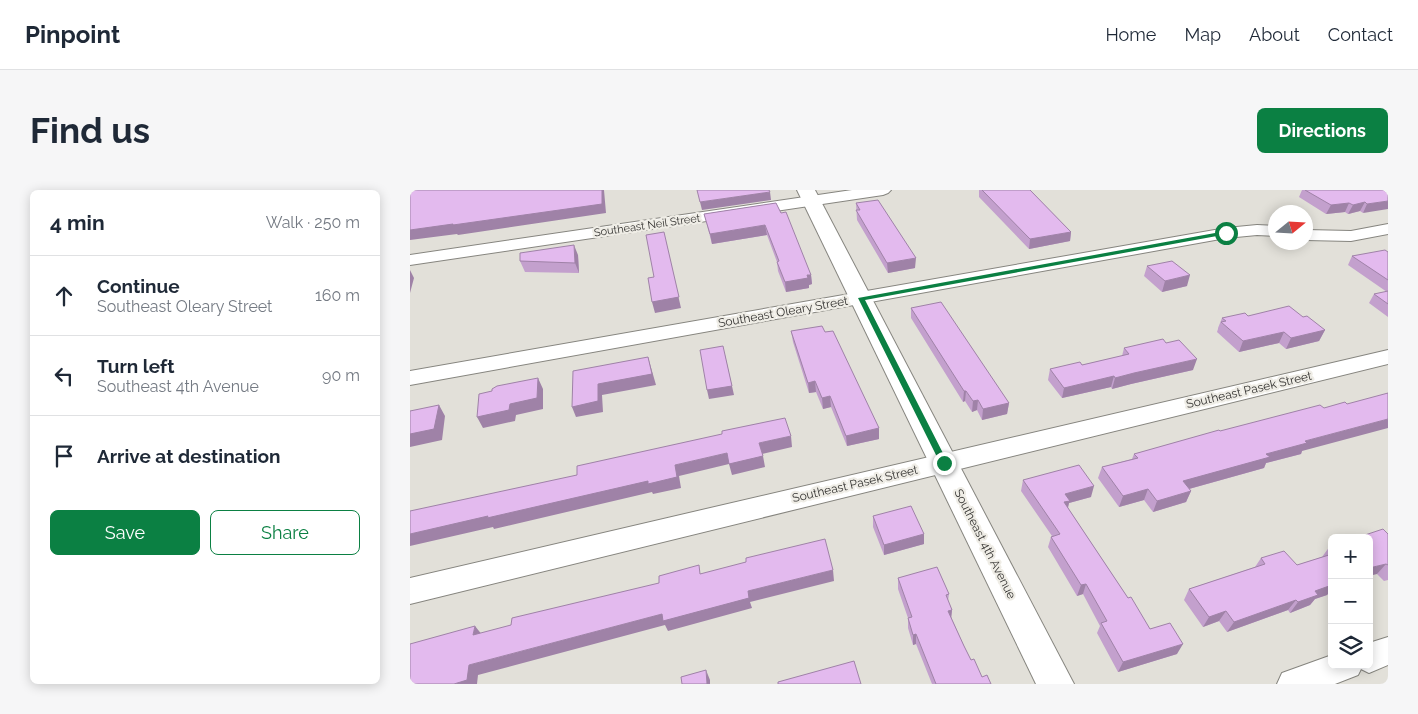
<!DOCTYPE html>
<meta charset="utf-8">
<style>
body{margin:0;font-family:Raleway,sans-serif;background:#f6f6f7;color:#1f2937}
.controls{position:absolute;right:15px;bottom:15px;display:grid;overflow:hidden;border-radius:8px;box-shadow:0 2px 12px #0003}
.controls button{width:45px;height:45px;display:grid;place-items:center;padding:0;border:0;border-bottom:1px solid #e0e1e3;background:#fff;color:#1f2937;font:25px sans-serif}
.compass{position:absolute;left:858px;top:15px;width:45px;height:45px;border-radius:50%;background:#fff;box-shadow:0 2px 12px #0003;rotate:72deg}
.stop{position:absolute;width:15px;height:15px;margin:-11px;border:4px solid #0b8043;border-radius:50%;background:#fff}
.stop.end{background:#0b8043;border-color:#fff;box-shadow:0 1px 5px #0008}
.list{margin:0;padding:0;list-style:none}
h2{display:flex;justify-content:space-between;align-items:center;height:65px;margin:0;padding:0 20px;font-size:21px}
h2 small{font-size:16px;font-weight:400;color:#747a83}
.list li{display:grid;grid-template-columns:32px 1fr auto;gap:15px;align-items:center;box-sizing:border-box;height:80px;padding:0 20px;border-top:1px solid #e0e1e3}
.list b{display:block;font-size:19px;white-space:nowrap}
.list p{margin:0;font-size:16px;white-space:nowrap;color:#747a83}
.list em{font-size:16px;font-style:normal;color:#747a83}
.actions{display:flex;gap:10px;padding:15px 20px}
.actions a{flex:1;padding:11px 0;border:1px solid #0b8043;border-radius:8px;text-align:center;font-size:18px;color:#0b8043}
.actions .main{background:#0b8043;color:#fff}
.icon{flex:none;width:28px;height:28px;fill:none;stroke:currentColor;stroke-width:2;stroke-linecap:round;stroke-linejoin:round}
.map{position:relative;flex:none;width:978px;height:494px;overflow:hidden;border-radius:8px}
header{display:flex;align-items:center;gap:30px;box-sizing:border-box;height:70px;padding:0 25px;background:#fff;border-bottom:1px solid #e0e1e3}
header strong{font-size:24px}
nav{display:flex;gap:28px;margin-inline-start:auto;font-size:18px}
.intro{display:flex;align-items:center;justify-content:space-between;box-sizing:border-box;height:120px;padding:0 30px}
h1{margin:0;font-size:35px}
.button{padding:12px 22px;border-radius:8px;background:#0b8043;color:#fff;font-size:18px;font-weight:700}
main{display:flex;gap:30px;padding:0 30px}
aside{flex:1;background:#fff;border-radius:8px;box-shadow:0 2px 12px #0003}
.map>svg:first-child{display:block}
.lines{fill:none;stroke-linecap:round;stroke-linejoin:round}
.street-casing{stroke:#86857f;stroke-width:2}
.secondary-casing{stroke:#86857f;stroke-width:2}
.street{fill:#fff;fill-rule:evenodd}
.secondary{fill:#fff;fill-rule:evenodd}
.wall{fill:#c3a0cd}
.shaded-wall{fill:#9f82a7}
.building{fill:#e3baee;stroke:#9f82a7}
.route{fill:#0b8043}
.labels{text-anchor:middle;stroke-width:4.5;stroke-linejoin:round;paint-order:stroke}
.far-street-label{font-size:11px;fill:#363533;stroke:#efede6}
.street-label{font-size:12px;fill:#363533;stroke:#efede6}
</style>
<header>
<strong>Pinpoint</strong>
<nav><a>Home</a><a>Map</a><a>About</a><a>Contact</a></nav>
</header>
<div class="intro"><h1>Find us</h1><a class="button">Directions</a></div>
<main>
<aside>
<h2>4 min<small>Walk · 250 m</small></h2>
<ul class="list">
<li><svg class="icon" aria-label="ahead" viewBox="0 0 24 24"><path d="M12 20V5M6 11l6-6 6 6"/></svg><div><b>Continue</b><p>Southeast Oleary Street</p></div><em>160 m</em></li>
<li><svg class="icon" aria-label="left" viewBox="0 0 24 24"><path d="M17 20v-9H6M10 6l-5 5 5 5"/></svg><div><b>Turn left</b><p>Southeast 4th Avenue</p></div><em>90 m</em></li>
<li><svg class="icon" aria-label="arrive" viewBox="0 0 24 24"><path d="M6 21V4h12l-3 4 3 4H6"/></svg><div><b>Arrive at destination</b></div></li>
</ul>
<div class="actions"><a class="main">Save</a><a>Share</a></div>
</aside>
<div class="map">
<svg width="978" height="494" viewBox="0 0 978 494">
<rect width="100%" height="100%" fill="#e2e0d9"/>
<g class="lines">
<defs>
<path id="street" d="M 442,0 L 481,0 L 478,3 L 473,5 L 0,75 L 0,65 Z
M 978,34 L 978,44 L 941,51 L 896,50 L 896,40 L 941,41 Z
M 847,35 L 866,36 L 866,46 L 847,45 L 816,48 L 0,195 L 0,181 L 816,38 Z
M 978,160 L 978,174 L 0,414 L 0,388 Z
M 978,447 L 978,475 L 959,483 L 951,479 L 948,485 L 925,494 L 867,494 L 872,483 L 922,465 L 922,475 L 959,475 L 959,453 Z"/>
<path id="secondary" d="M 387,0 L 405,0 L 664,494 L 626,494 Z"/>
</defs>
<use href="#street" class="street-casing"/>
<use href="#secondary" class="secondary-casing"/>
<use href="#street" class="street"/>
<use href="#secondary" class="secondary"/>
</g>
<path class="wall" d="M 569,0 L 620,0 L 661,42 L 660,51 L 619,59 L 569,7 Z
M 892,0 L 978,0 L 953,23 L 950,21 L 938,24 L 935,22 L 916,24 L 889,7 Z
M 366,13 L 401,85 L 402,94 L 399,95 L 399,98 L 376,102 L 368,81 L 367,72 L 357,45 L 302,54 L 294,24 Z
M 446,13 L 505,78 L 478,83 L 447,30 Z
M 978,62 L 978,127 L 959,113 L 964,104 L 977,102 L 938,75 L 942,66 Z
M 168,65 L 169,83 L 115,82 L 110,71 Z
M 737,76 L 777,96 L 752,102 L 734,86 Z
M 501,118 L 599,213 L 597,224 L 572,230 L 567,220 L 562,222 L 555,211 L 553,212 L 501,128 Z
M 838,126 L 893,127 L 915,140 L 909,151 L 876,159 L 869,153 L 829,162 L 807,142 L 808,139 L 808,138 L 812,128 Z
M 381,141 L 415,142 L 469,249 L 437,256 L 421,217 L 413,219 L 406,202 L 399,203 L 383,152 Z
M 714,158 L 783,180 L 721,194 L 702,199 L 701,197 L 652,208 L 638,190 L 640,179 L 672,175 L 712,166 Z
M 810,241 L 892,261 L 891,264 L 856,273 L 854,278 L 779,299 L 781,301 L 776,312 L 743,322 L 734,310 L 709,317 L 688,288 L 692,277 L 722,269 L 724,264 Z
M 613,290 L 681,307 L 659,313 L 658,318 L 718,408 L 740,439 L 767,464 L 708,482 L 687,443 L 690,436 L 673,404 L 667,406 L 638,357 L 641,347 L 642,346 L 611,301 Z
M 463,326 L 514,344 L 514,354 L 474,365 L 463,337 Z
M 978,344 L 978,390 L 974,391 L 967,384 Z
M 922,355 L 922,399 L 917,405 L 905,409 L 900,415 L 880,423 L 878,420 L 817,442 L 809,431 L 793,437 L 774,410 L 779,399 L 845,377 L 851,368 L 887,375 L 912,367 L 920,356 Z
M 488,388 L 539,404 L 538,411 L 542,420 L 541,427 L 554,456 L 561,470 L 572,487 L 581,494 L 522,494 L 506,454 L 503,455 L 498,438 L 498,428 L 488,399 Z"/>
<path class="shaded-wall" d="M 192,0 L 194,0 L 196,23 L 48,45 L 47,44 L 0,50 L 0,40 Z
M 360,2 L 361,10 L 292,20 L 290,12 Z
M 978,11 L 978,19 L 953,23 L 957,14 Z
M 955,12 L 950,21 L 938,24 L 943,15 Z
M 939,13 L 935,22 L 916,24 L 921,15 Z
M 355,35 L 357,45 L 302,54 L 300,44 Z
M 661,42 L 660,51 L 619,59 L 620,49 Z
M 256,52 L 271,118 L 245,123 L 242,112 Z
M 164,55 L 168,65 L 169,83 L 165,73 Z
M 506,68 L 505,78 L 478,83 L 477,73 Z
M 0,80 L 4,88 L 0,103 Z
M 397,85 L 401,85 L 402,94 L 399,95 L 399,98 L 376,102 L 375,92 Z
M 780,85 L 777,96 L 752,102 L 755,91 Z
M 915,140 L 909,151 L 876,159 L 881,148 Z
M 874,142 L 869,153 L 829,162 L 833,151 Z
M 315,165 L 324,205 L 299,209 L 297,200 Z
M 238,167 L 246,195 L 192,205 L 193,222 L 166,227 L 162,217 L 188,194 Z
M 787,169 L 783,180 L 721,194 L 702,199 L 705,188 L 724,183 Z
M 704,186 L 701,197 L 652,208 L 654,198 Z
M 128,188 L 133,199 L 133,219 L 106,225 L 105,231 L 73,238 L 67,227 L 100,214 Z
M 405,191 L 406,202 L 399,203 L 398,193 Z
M 554,201 L 556,201 L 555,211 L 553,212 Z
M 420,206 L 421,217 L 413,219 L 412,208 Z
M 568,210 L 567,220 L 562,222 L 563,211 Z
M 599,213 L 597,224 L 572,230 L 573,219 Z
M 29,215 L 35,226 L 32,250 L 0,257 L 0,244 Z
M 978,229 L 978,238 L 892,261 L 891,264 L 856,273 L 854,278 L 768,302 L 773,291 L 895,251 Z
M 469,238 L 469,249 L 437,256 L 436,246 Z
M 381,246 L 382,257 L 352,264 L 349,253 Z
M 317,263 L 353,266 L 355,277 L 322,285 L 319,274 L 269,286 L 271,298 L 243,304 L 242,302 L 84,339 L 83,337 L 0,356 L 0,344 L 265,275 Z
M 684,296 L 681,307 L 659,313 L 657,321 L 651,323 L 655,304 Z
M 738,299 L 734,310 L 709,317 L 713,306 Z
M 781,301 L 776,312 L 743,322 L 747,311 Z
M 514,344 L 514,354 L 474,365 L 474,355 Z
M 976,374 L 967,384 L 959,386 L 959,378 Z
M 423,380 L 424,391 L 340,412 L 342,418 L 258,441 L 255,435 L 68,485 L 67,494 L 44,494 L 59,475 L 338,401 Z
M 922,391 L 922,399 L 917,405 L 905,409 L 900,415 L 880,423 L 888,412 Z
M 676,394 L 673,404 L 667,406 L 671,395 Z
M 886,410 L 878,420 L 817,442 L 824,432 Z
M 542,420 L 541,430 L 538,421 Z
M 816,421 L 809,431 L 793,437 L 799,427 Z
M 65,436 L 73,446 L 63,445 Z
M 506,444 L 506,454 L 503,455 L 503,445 Z
M 773,454 L 767,464 L 708,482 L 713,472 Z
M 296,480 L 300,490 L 300,494 L 297,494 Z"/>
<path class="building" d="M 0,0 L 192,0 L 192,14 L 43,35 L 43,34 L 0,40 Z
M 287,0 L 359,0 L 360,2 L 290,12 Z
M 572,0 L 620,0 L 661,42 L 620,49 Z
M 895,0 L 978,0 L 978,11 L 957,14 L 955,12 L 943,15 L 939,13 L 921,15 Z
M 468,10 L 506,68 L 477,73 L 446,20 L 450,20 L 446,13 Z
M 366,13 L 371,23 L 376,22 L 401,85 L 397,85 L 398,88 L 375,92 L 367,72 L 369,71 L 355,35 L 300,44 L 294,24 Z
M 254,42 L 269,107 L 242,112 L 238,88 L 244,87 L 236,45 Z
M 164,55 L 165,73 L 110,71 L 110,63 Z
M 975,60 L 978,62 L 978,90 L 942,66 Z
M 762,71 L 780,85 L 755,91 L 737,76 Z
M 978,101 L 978,114 L 964,104 Z
M 531,112 L 599,213 L 573,219 L 568,210 L 563,211 L 556,201 L 554,201 L 501,118 Z
M 879,116 L 893,127 L 897,126 L 915,140 L 881,148 L 874,142 L 833,151 L 811,132 L 816,131 L 812,128 L 835,123 L 838,126 Z
M 412,136 L 415,142 L 423,141 L 469,238 L 436,246 L 420,206 L 412,208 L 405,191 L 398,193 L 381,141 Z
M 753,149 L 756,153 L 769,150 L 787,169 L 724,183 L 705,188 L 704,186 L 654,198 L 640,179 L 670,172 L 672,175 L 719,164 L 714,158 Z
M 313,156 L 322,196 L 297,200 L 290,160 Z
M 238,167 L 242,184 L 188,194 L 188,211 L 162,217 L 163,181 Z
M 128,188 L 127,208 L 100,214 L 99,220 L 67,227 L 69,204 L 82,201 L 82,199 L 87,196 Z
M 978,203 L 978,229 L 895,251 L 897,253 L 856,264 L 860,267 L 773,291 L 781,301 L 747,311 L 738,299 L 713,306 L 692,277 L 728,268 L 724,264 L 809,240 L 810,241 L 910,215 L 914,218 L 935,212 L 937,214 Z
M 29,215 L 24,239 L 0,244 L 0,221 Z
M 375,228 L 381,246 L 349,253 L 353,266 L 319,274 L 317,263 L 265,275 L 267,287 L 238,294 L 238,291 L 77,328 L 78,326 L 0,344 L 0,321 L 167,285 L 167,276 L 312,244 L 312,241 Z
M 669,275 L 684,296 L 655,304 L 660,311 L 654,312 L 718,408 L 721,407 L 740,439 L 760,433 L 773,454 L 713,472 L 691,433 L 697,431 L 676,394 L 671,395 L 641,347 L 650,344 L 613,290 Z
M 501,316 L 514,344 L 474,355 L 463,326 Z
M 973,339 L 978,344 L 978,375 L 976,374 L 959,378 L 959,348 L 946,348 Z
M 415,349 L 423,380 L 338,401 L 339,408 L 253,431 L 252,424 L 59,475 L 57,490 L 44,494 L 0,494 L 0,454 L 65,436 L 63,445 L 101,435 L 102,428 L 249,393 L 249,386 L 289,375 L 290,384 L 336,372 L 336,368 Z
M 874,361 L 887,375 L 922,364 L 922,395 L 905,401 L 908,405 L 888,412 L 886,410 L 824,432 L 816,421 L 799,427 L 779,399 L 855,374 L 851,368 Z
M 527,377 L 539,404 L 536,405 L 542,420 L 538,421 L 554,456 L 561,470 L 564,469 L 572,487 L 577,485 L 581,494 L 526,494 L 506,444 L 503,445 L 498,428 L 502,427 L 488,388 Z
M 444,471 L 451,494 L 368,494 L 368,492 Z
M 296,480 L 297,494 L 272,494 L 271,487 Z"/>
<path class="route" d="M 816,41 L 818,44 L 455,110 L 538,273 L 534,276 L 530,273 L 448,108 Z"/>
<g class="labels">
<g class="far-street-label">
<text transform="translate(237 35) rotate(-8)" y="4">Southeast Neil Street</text>
</g>
<g class="street-label">
<text transform="translate(373 122) rotate(-10)" y="4">Southeast Oleary Street</text>
<text transform="translate(839 200) rotate(-13)" y="4">Southeast Pasek Street</text>
<text transform="translate(445 294) rotate(-13)" y="4">Southeast Pasek Street</text>
<text transform="translate(575 354) rotate(63)" y="4">Southeast 4th Avenue</text>
</g>
</g>
</svg>
<div class="controls">
<button>+</button>
<button>−</button>
<button><svg class="icon" aria-label="layers" viewBox="0 0 24 24"><path d="M12 4l9 5-9 5-9-5zM3 14l9 5 9-5"/></svg></button>
</div>
<svg class="compass" viewBox="-18 -18 36 36"><path d="M0-13l5 13h-10z" fill="#e53935"/><path d="M0 13l5-13h-10z" fill="#747a83"/></svg>
<div class="stop" style="left:816px;top:43px"></div>
<div class="stop end" style="left:534px;top:273px"></div>
</div>
</main>
